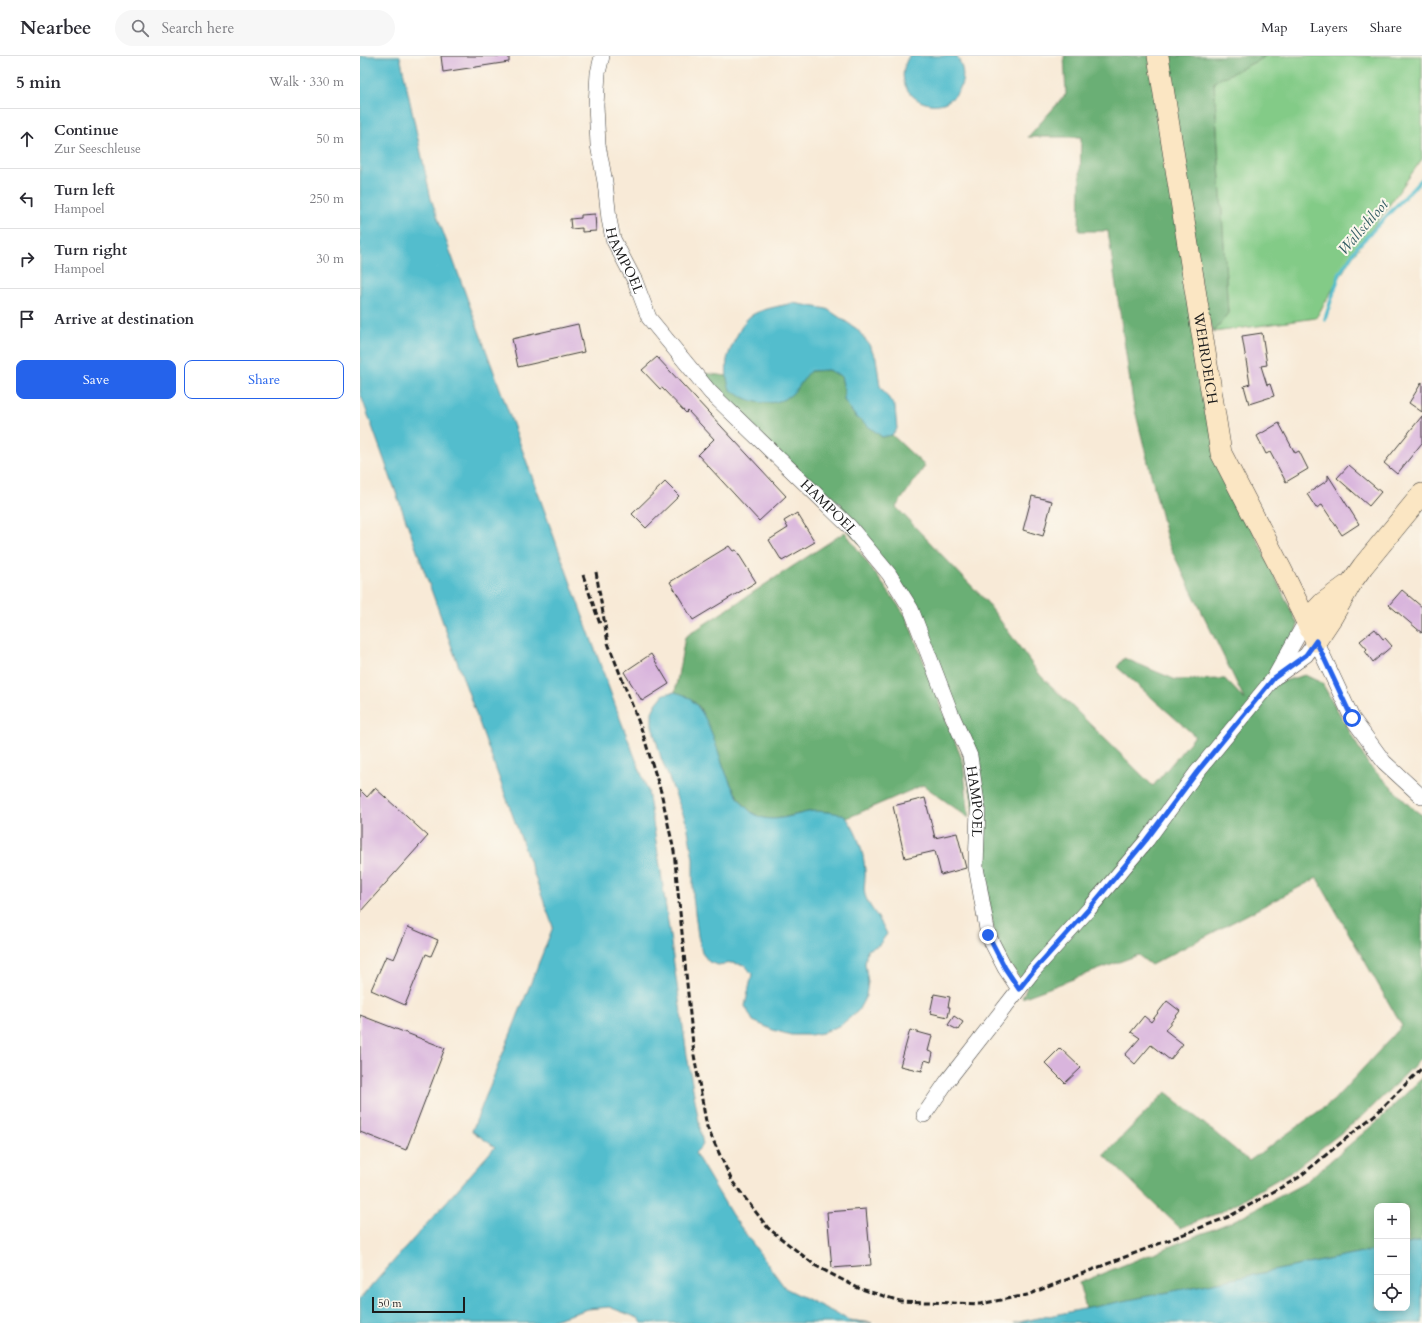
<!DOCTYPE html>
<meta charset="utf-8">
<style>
body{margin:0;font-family:Cardo,serif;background:#f7f7f7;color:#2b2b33}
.controls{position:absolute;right:12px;bottom:12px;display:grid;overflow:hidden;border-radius:8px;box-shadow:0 2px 10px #0003}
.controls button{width:36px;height:36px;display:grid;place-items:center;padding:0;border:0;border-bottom:1px solid #e1e1e2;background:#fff;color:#2b2b33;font:20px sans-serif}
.scale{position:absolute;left:12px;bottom:10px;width:93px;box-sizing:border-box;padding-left:4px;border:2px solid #1c1c1c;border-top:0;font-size:11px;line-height:14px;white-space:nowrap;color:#1c1c1c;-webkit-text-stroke:3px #fbf7ec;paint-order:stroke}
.stop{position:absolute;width:12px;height:12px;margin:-9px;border:3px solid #2563eb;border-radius:50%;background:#fff}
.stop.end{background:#2563eb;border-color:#fff;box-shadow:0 1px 4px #0008}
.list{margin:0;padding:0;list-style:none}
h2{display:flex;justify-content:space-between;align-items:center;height:52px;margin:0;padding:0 16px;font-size:17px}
h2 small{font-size:13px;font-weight:400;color:#7c7c81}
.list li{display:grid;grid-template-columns:26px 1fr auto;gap:12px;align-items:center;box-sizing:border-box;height:60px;padding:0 16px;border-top:1px solid #e1e1e2}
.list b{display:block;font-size:15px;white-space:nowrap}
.list p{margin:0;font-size:13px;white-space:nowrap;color:#7c7c81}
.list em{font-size:13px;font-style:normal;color:#7c7c81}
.actions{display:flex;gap:8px;padding:12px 16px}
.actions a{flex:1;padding:9px 0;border:1px solid #2563eb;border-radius:8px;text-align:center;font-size:14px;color:#2563eb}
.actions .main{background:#2563eb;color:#fff}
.icon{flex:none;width:22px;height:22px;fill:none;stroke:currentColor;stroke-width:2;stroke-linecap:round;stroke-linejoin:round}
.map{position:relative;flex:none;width:1062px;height:1267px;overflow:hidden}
header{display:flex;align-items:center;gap:24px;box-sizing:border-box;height:56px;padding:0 20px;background:#fff;border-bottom:1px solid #e1e1e2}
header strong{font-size:19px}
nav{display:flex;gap:22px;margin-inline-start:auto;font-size:14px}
.search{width:280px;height:36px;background:#f7f7f7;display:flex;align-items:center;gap:10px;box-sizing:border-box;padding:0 14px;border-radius:22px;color:#7c7c81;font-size:15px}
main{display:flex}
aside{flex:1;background:#fff}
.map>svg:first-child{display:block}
.green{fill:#83cb87;stroke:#507452}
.forest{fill:#6aaf74;stroke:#436648}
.water{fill:#52bdcd;stroke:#376c74}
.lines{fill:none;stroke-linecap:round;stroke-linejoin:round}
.stream{stroke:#52bdcd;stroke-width:3.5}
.building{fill:#d9b5dd}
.street-casing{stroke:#3d3b38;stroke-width:16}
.secondary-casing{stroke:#3d3b38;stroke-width:22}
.street{stroke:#fff;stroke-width:15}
.secondary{stroke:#fbe6c3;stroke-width:21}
.rail{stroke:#1c1c1c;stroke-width:3;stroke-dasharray:6 3;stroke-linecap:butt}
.route{stroke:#2563eb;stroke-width:5}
.labels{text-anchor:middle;stroke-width:4;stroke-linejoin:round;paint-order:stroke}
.street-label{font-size:14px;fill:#1c1c1c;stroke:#fbf7ec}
.water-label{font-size:15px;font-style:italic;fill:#325c63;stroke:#fbf7ec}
</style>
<header>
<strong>Nearbee</strong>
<div class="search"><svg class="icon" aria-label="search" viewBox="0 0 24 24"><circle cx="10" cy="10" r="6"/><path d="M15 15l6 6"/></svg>Search here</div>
<nav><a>Map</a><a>Layers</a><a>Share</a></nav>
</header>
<main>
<aside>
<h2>5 min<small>Walk · 330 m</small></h2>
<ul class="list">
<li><svg class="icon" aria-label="ahead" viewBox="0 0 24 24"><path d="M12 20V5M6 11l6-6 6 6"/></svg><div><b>Continue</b><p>Zur Seeschleuse</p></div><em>50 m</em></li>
<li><svg class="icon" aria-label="left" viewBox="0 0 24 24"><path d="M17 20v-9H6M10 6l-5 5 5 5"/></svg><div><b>Turn left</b><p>Hampoel</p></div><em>250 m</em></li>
<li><svg class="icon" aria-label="right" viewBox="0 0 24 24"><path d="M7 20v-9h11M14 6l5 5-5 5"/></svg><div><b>Turn right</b><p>Hampoel</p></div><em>30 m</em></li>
<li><svg class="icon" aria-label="arrive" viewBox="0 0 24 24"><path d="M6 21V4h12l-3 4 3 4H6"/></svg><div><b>Arrive at destination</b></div></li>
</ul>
<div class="actions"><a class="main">Save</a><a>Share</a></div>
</aside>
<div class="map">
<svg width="1062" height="1267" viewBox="0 0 1062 1267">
<rect width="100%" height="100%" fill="#fbf7ec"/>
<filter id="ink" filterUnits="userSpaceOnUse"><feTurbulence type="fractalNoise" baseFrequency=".025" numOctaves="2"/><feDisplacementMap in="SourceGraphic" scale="8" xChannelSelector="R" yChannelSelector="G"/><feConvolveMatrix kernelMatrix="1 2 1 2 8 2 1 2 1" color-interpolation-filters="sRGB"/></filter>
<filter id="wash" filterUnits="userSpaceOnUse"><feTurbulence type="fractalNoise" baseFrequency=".012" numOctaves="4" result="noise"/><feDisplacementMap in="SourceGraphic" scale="16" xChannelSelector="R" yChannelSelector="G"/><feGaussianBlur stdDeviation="0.9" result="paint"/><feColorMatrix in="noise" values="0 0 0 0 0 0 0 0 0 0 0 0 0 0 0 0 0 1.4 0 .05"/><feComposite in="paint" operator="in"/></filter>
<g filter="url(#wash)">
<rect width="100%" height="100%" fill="#f8ead7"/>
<path class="green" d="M 904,0 L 1062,0 L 1062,103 L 990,204 L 956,262 L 854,276 L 868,257 L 854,25 L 903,2 Z"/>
<path class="forest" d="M 704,0 L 793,0 L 857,399 L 938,569 L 920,626 L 945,619 L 962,627 L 1008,708 L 1052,752 L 1062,759 L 1062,1002 L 1004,1059 L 932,1115 L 861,1156 L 820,1172 L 744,1099 L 806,1036 L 889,1105 L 973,1045 L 1042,970 L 957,822 L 791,909 L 778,899 L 662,942 L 667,931 L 647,906 L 634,876 L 597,657 L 556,549 L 343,317 L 367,320 L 371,333 L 397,346 L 408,347 L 419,345 L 450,315 L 468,314 L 481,320 L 484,333 L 484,344 L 495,360 L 522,381 L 532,379 L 565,410 L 536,451 L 626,545 L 680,619 L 793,730 L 835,680 L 757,611 L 764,602 L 816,624 L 865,623 L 885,644 L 808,487 L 773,346 L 748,175 L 719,175 L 721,81 L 668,81 L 706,38 Z
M 804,0 L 904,0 L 903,2 L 854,26 L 868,257 L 854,276 L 845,258 Z
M 485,476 L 546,560 L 603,706 L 609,762 L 563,729 L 487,762 C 474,755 457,754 443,757 C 423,761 405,770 388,753 C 365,730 360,695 346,666 C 344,662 342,656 340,652 C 334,644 323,639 315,636 L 325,581 Z
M 1062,1022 L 1062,1185 L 1047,1188 L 1047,1150 L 1017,1150 L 1017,1194 L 726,1253 L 719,1227 L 871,1166 L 943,1128 L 1021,1062 Z"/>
<path class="water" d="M 0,0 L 40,0 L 71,143 L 261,665 L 288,735 L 300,810 L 327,999 L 343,1089 L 335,1097 L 372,1159 L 425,1232 L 489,1264 L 512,1267 L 282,1267 L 278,1262 L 249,1251 L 228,1253 L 184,1267 L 0,1267 L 0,1243 L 135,1091 L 112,1075 L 193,871 L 0,337 Z
M 549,0 L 597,0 C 603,11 605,21 600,32 C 583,67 525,41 549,0 Z
M 433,247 L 467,253 L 497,273 L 508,287 L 516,302 L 520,330 L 535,351 L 537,373 L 532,379 L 522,381 L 495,360 L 484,344 L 484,333 L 481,320 L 468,314 L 450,315 C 444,322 439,331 433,337 C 418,351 394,349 379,339 C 377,337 373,336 371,334 C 366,328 366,311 367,304 C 369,294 382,267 389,261 C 399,253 421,250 433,247 Z
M 315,636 C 318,637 323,638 326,640 C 359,660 357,727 390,755 C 410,771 431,758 454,755 C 460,755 468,756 475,757 C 479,758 485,759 488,764 C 498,778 504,797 505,815 C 506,822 503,831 505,839 C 508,849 515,856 520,865 C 523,869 525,874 527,878 L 519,889 L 507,894 L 505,908 L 508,926 L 506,940 L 498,955 L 481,969 L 462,977 L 450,979 L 431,979 L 413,974 L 393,965 L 385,950 L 392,918 L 385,909 L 372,907 L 358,909 L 349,906 L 342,897 L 338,880 L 333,841 L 333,803 L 327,768 L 301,702 L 292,669 L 292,656 L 296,648 L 304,638 Z
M 1062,1185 L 1062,1267 L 654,1267 L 1017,1194 L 1017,1252 L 1047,1252 L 1047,1188 Z"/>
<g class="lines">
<path class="stream" d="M 965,263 L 980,217 L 997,191 L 1062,123"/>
</g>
<g id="blocks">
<path class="building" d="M 81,0 L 149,0 L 149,6 L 83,16 Z
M 235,158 L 236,175 L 222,176 L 222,172 L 211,173 L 210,163 L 221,162 L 221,159 Z
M 218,268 L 224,296 L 158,311 L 152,283 Z
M 902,277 L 907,309 L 901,310 L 907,329 L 910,328 L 914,340 L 889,348 L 884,330 L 890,328 L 882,280 Z
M 297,301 L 426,440 L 399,465 L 338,399 L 354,383 L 328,355 L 326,357 L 302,332 L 300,333 L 282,314 Z
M 1062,326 L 1062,356 L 1049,347 Z
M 1062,360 L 1062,387 L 1037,418 L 1024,407 Z
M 919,367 L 935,397 L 939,395 L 948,413 L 926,426 L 910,396 L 906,398 L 897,380 Z
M 989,409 L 1021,436 L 1009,450 L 977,422 Z
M 968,419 L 999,468 L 982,479 L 962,449 L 956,452 L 947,438 L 968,424 Z
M 305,426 L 319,440 L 286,472 L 272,458 Z
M 672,440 L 692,445 L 683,480 L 663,474 Z
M 437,457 L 455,486 L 422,505 L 409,484 L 428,472 L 424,465 Z
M 369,490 L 373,495 L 376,494 L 396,526 L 333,564 L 310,526 Z
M 1042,534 L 1062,551 L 1062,577 L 1029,549 Z
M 1015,573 L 1023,583 L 1025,582 L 1032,590 L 1013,606 L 1005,595 L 1007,593 L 1000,585 Z
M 291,598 L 309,628 L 282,645 L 264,616 Z
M 15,732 L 68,780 L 0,856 L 0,734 L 7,741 Z
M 565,742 L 575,782 L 597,777 L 606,812 L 581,819 L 575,795 L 545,802 L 533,750 Z
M 48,871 L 78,884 L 71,900 L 66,898 L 45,949 L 11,934 L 26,900 L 34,903 Z
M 574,938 L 590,941 L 588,951 L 590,951 L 588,961 L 570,957 Z
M 807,945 L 820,955 L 805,974 L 823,988 L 810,1004 L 791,989 L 775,1008 L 765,999 L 780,982 L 771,976 L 784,960 L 791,966 Z
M 0,959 L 85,992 L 46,1094 L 0,1076 Z
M 594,960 L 603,966 L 598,974 L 588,969 Z
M 550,974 L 572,980 L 568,995 L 573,997 L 571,1006 L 565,1004 L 562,1015 L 540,1010 Z
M 700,992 L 721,1012 L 705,1027 L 685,1007 Z
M 506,1153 L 511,1209 L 472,1212 L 467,1156 Z"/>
</g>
</g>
<g filter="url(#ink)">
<use href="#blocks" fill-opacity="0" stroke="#3d3b38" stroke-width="1"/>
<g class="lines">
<defs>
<g id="street">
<path id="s1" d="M 242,0 L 238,17 L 236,49 L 238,89 L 245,126 L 249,163 L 253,183 L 275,225 L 289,262 L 350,336 L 490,471 L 529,518 L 551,553 L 591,657 L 610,700 L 618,753 L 616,811 L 628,879 L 645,912 L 659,933"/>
<path d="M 956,585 L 992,662 L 1024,706 L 1062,741"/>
<path d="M 917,620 L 946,599 L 956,585"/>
<path d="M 564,1059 L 588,1024 L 659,933 L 674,914 L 729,853 L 787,784 L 837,716 L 914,622 L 946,565"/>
</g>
<g id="secondary">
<path id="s2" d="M 798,0 L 861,397 L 922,515 L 956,585 L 972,561 L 993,524 L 1003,510 L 1062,438"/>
<path d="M 946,565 L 963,547 L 986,530"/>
</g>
</defs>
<use href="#street" class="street-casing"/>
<use href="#secondary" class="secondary-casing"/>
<use href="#street" class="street"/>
<use href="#secondary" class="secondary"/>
<path class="rail" d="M 236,516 L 248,587 L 281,672 L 301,736 L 314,795 L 334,999 L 347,1071 L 372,1125 L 408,1172 L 456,1210 L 498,1232 L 540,1245 L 620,1248 L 667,1239 L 868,1161 L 938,1122 L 1017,1057 L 1062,1012
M 223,519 L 240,568"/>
</g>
</g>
<g class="lines" filter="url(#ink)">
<path class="route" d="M 628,879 L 645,912 L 659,933 L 674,914 L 729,853 L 786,784 L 837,716 L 914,622 L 946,599 L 956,585 L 992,662"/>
</g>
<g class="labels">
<g class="street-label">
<text dy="5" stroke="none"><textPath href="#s1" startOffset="209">HAMPOEL</textPath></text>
<text dy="5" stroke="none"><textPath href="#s2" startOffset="306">WEHRDEICH</textPath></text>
<text dy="5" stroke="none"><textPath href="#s1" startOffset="533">HAMPOEL</textPath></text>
<text dy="5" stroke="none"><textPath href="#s1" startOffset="869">HAMPOEL</textPath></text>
</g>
<g class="water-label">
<text transform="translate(1003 171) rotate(-49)" y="5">Wallschloot</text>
</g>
</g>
</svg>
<div class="controls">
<button>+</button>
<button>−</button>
<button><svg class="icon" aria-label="locate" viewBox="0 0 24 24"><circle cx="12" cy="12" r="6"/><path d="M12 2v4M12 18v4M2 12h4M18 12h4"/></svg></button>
</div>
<div class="scale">50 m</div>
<div class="stop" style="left:992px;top:662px"></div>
<div class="stop end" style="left:628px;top:879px"></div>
</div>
</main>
